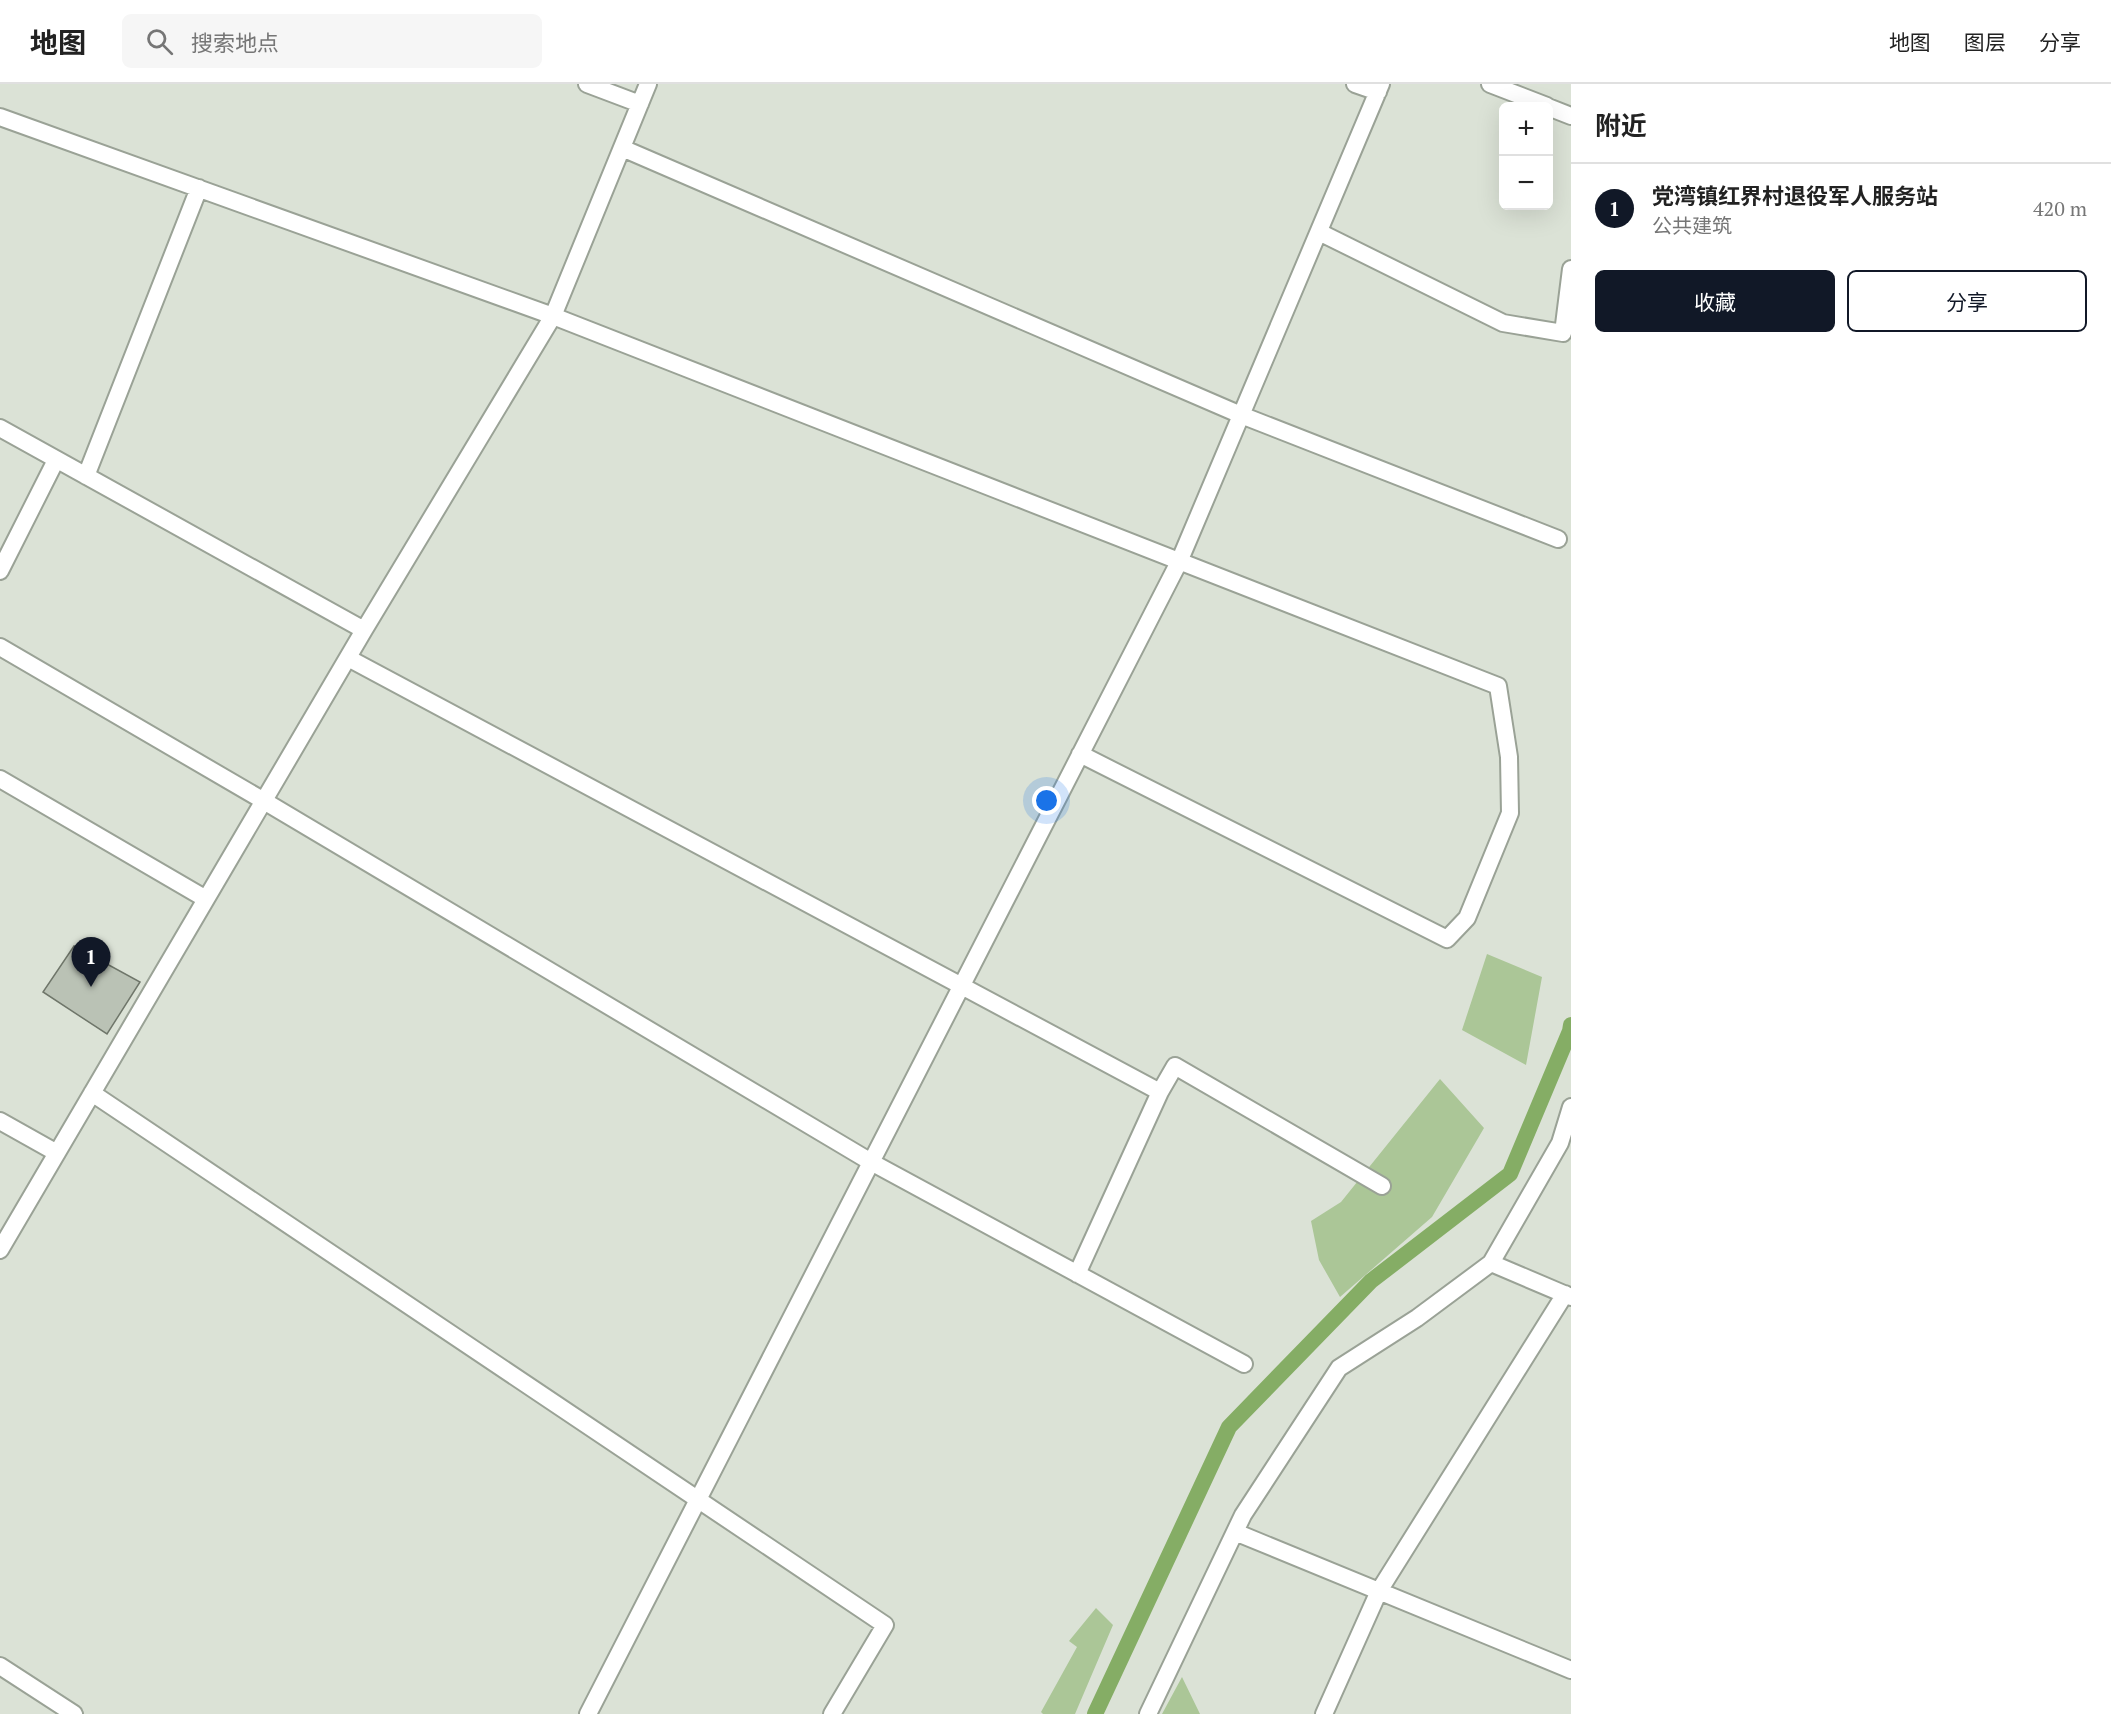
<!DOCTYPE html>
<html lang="zh">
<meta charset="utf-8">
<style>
body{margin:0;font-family:"PT Serif","Noto Sans SC",serif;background:#f6f6f6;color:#222}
.controls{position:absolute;right:18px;top:18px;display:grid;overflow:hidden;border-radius:9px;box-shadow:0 6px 24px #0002}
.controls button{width:54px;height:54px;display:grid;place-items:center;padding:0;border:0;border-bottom:2px solid #e0e0e0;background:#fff;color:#222;font:30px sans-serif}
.you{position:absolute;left:1047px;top:717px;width:21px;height:21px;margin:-15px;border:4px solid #fff;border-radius:50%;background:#1a73e8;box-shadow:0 0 0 9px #1a73e833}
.badge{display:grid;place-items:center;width:39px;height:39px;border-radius:50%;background:#111827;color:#fff;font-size:20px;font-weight:700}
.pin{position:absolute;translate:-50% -50px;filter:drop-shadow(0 2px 3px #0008)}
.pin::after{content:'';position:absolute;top:32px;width:21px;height:18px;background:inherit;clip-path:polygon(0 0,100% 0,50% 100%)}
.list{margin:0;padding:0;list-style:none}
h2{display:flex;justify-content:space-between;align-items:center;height:78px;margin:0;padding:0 24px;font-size:26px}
h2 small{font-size:20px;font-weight:400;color:#767676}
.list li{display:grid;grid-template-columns:39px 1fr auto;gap:18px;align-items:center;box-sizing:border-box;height:90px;padding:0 24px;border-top:2px solid #e0e0e0}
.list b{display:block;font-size:22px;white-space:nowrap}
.list p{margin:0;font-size:20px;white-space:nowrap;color:#767676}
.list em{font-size:20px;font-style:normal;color:#767676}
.actions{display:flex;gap:12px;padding:18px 24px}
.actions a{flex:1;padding:14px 0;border:2px solid #111827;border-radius:9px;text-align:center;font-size:21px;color:#111827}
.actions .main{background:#111827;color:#fff}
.icon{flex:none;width:33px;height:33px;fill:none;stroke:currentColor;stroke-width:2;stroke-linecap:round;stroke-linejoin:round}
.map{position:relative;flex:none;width:1571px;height:1630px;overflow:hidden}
header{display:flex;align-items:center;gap:36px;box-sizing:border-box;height:84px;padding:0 30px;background:#fff;border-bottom:2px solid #e0e0e0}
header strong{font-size:28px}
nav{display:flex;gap:33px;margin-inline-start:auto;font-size:21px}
.search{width:420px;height:54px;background:#f6f6f6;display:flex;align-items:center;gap:15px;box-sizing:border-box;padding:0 21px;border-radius:9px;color:#767676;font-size:22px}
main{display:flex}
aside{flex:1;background:#fff}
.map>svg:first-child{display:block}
.green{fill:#abc697}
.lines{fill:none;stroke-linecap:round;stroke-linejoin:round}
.canal{stroke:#85ad65;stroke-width:16}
.building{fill:#bac2b5;stroke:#6f766a;stroke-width:1.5}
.street-casing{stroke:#9aa296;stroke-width:20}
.street{stroke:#fff;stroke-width:16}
</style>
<header>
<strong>地图</strong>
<div class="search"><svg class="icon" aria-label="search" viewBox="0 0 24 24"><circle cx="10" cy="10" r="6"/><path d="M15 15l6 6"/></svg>搜索地点</div>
<nav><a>地图</a><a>图层</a><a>分享</a></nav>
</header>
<main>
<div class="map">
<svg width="1571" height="1630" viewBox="0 0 1571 1630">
<rect width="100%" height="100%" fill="#dbe2d6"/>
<path class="green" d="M 1487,870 L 1542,893 L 1526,981 L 1462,946 Z
M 1440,995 L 1484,1044 L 1432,1133 L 1340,1213 L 1319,1176 L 1311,1137 L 1341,1118 Z
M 1096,1524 L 1113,1541 L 1075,1630 L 1043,1630 L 1041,1628 L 1077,1563 L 1069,1557 Z
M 1182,1593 L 1200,1630 L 1162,1630 Z"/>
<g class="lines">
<path class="canal" d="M 1095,1630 L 1229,1343 L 1371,1197 L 1510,1090 L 1570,947 L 1571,941"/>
</g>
<path class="building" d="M 74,862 L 140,898 L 107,950 L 43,908 Z"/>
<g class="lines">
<defs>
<path id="street" d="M 587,0 L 640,20
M 1355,0 L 1378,8
M 1490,0 L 1547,22
M 1548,23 L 1571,32
M 0,33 L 553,232 L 1498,602 L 1509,673 L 1510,729 L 1467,834 L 1447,855 L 1080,670
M 622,64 L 1241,331 L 1558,455
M 1319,148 L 1503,239 L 1563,249 L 1571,185
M 0,344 L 364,546
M 86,392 L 199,104
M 0,487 L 56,376
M 0,563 L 264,717 L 871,1078 L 1244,1280
M 348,574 L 1160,1008
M 0,695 L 206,815
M 92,1009 L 885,1541 L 832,1630
M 0,1037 L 57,1069
M 0,1166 L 364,546 L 553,232 L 648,0
M 1491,1179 L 1571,1213
M 1077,1190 L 1160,1008 L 1175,982 L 1382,1102
M 1235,1448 L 1571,1586
M 0,1582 L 74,1630
M 588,1630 L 1179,478 L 1381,0
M 1148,1630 L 1243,1431 L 1339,1284 L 1417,1234 L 1491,1179 L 1560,1059 L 1571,1023
M 1324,1630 L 1379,1507 L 1565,1210"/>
</defs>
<use href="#street" class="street-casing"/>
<use href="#street" class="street"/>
</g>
</svg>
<div class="controls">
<button>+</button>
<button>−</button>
</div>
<div class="you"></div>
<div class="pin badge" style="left:91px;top:903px">1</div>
</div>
<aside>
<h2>附近<small></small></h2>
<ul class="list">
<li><span class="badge">1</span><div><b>党湾镇红界村退役军人服务站</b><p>公共建筑</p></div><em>420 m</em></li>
</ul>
<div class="actions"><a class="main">收藏</a><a>分享</a></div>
</aside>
</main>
